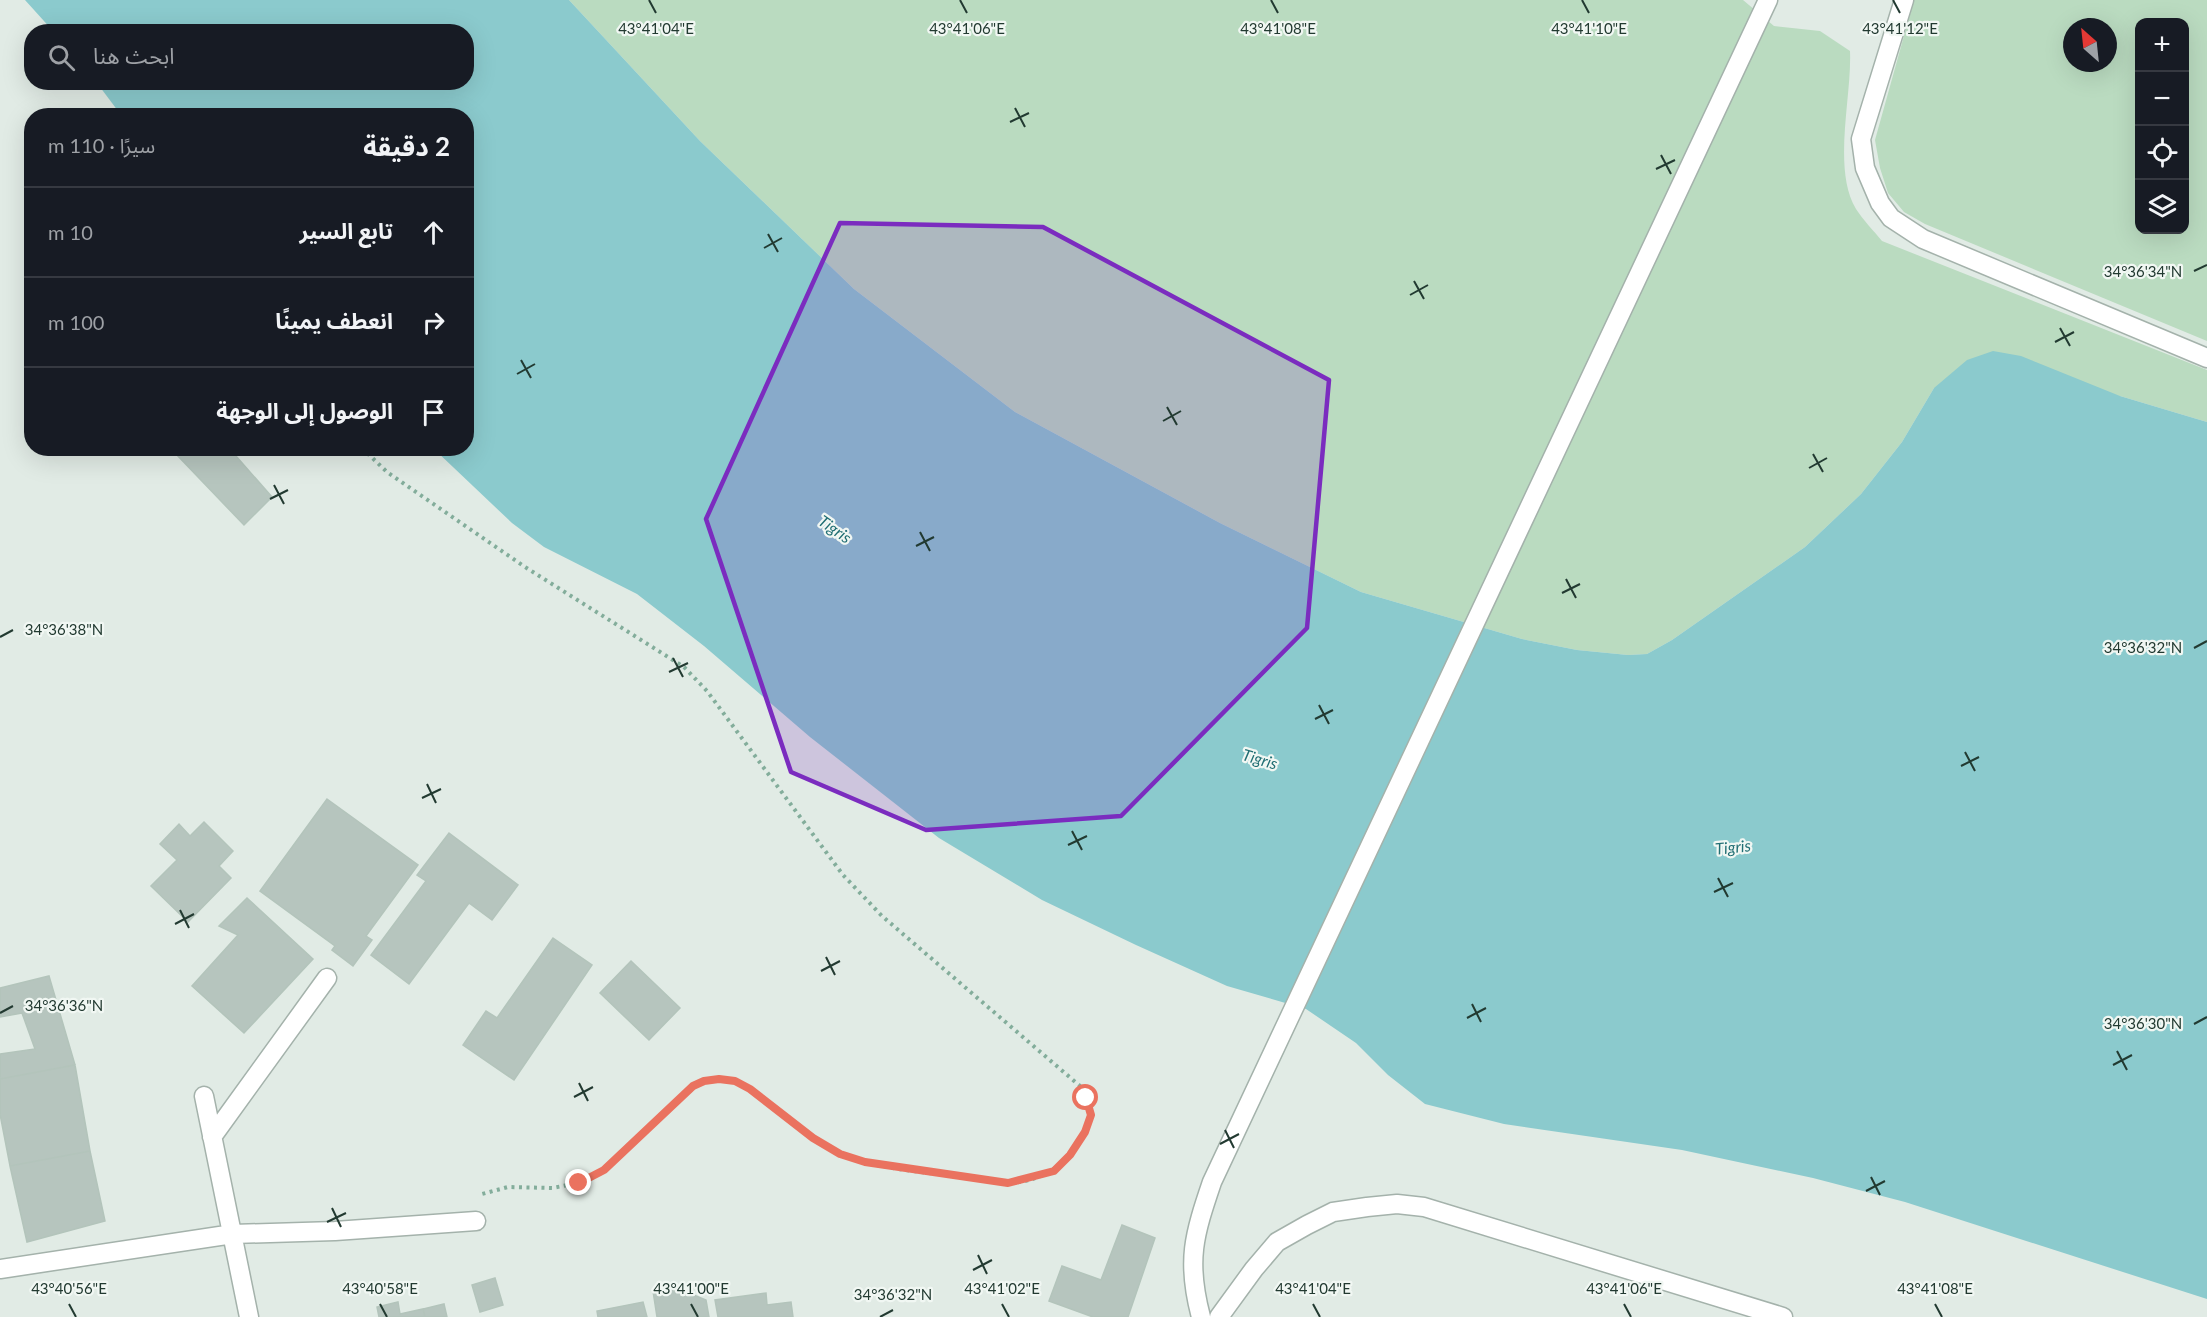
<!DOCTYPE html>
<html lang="ar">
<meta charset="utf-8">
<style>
body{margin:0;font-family:Lato,"Noto Sans Arabic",sans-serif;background:#242831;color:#f1f3f6;direction:rtl}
.controls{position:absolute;right:18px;top:18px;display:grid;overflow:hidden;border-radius:12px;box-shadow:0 6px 24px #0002}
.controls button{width:54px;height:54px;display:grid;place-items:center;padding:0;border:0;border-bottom:2px solid #363941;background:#171b24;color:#f1f3f6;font:30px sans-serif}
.compass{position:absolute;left:2063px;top:18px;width:54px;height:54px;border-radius:50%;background:#171b24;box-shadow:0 6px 24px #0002;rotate:333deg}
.stop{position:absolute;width:18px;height:18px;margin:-14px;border:4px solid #ea725f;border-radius:50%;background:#fff}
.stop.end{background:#ea725f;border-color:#fff;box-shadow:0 2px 6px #0008}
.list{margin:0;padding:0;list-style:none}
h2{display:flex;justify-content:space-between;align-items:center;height:78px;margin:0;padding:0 24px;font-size:26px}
h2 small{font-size:20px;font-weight:400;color:#9ea1a6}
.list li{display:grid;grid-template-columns:39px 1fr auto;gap:18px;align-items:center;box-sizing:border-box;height:90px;padding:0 24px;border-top:2px solid #363941}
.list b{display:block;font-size:22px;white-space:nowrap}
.list em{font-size:20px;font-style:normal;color:#9ea1a6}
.icon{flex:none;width:33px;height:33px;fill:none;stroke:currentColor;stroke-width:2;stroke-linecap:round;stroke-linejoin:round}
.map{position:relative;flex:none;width:2207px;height:1317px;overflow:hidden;direction:ltr}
.search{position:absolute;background:#171b24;box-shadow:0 6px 24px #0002;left:24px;top:24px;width:450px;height:66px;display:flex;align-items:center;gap:15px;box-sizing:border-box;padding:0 21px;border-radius:24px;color:#9ea1a6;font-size:22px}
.panel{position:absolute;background:#171b24;box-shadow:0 6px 24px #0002;left:24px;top:108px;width:450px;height:348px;border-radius:24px;direction:rtl}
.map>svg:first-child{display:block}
.green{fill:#badbc0;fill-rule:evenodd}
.water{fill:#8bcacd}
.building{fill:#b6c5be;stroke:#b3c4bb;stroke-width:1.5}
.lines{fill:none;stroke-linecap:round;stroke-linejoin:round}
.minor-casing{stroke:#a4b2ab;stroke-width:21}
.path{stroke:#83ad9b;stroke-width:4;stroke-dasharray:3 4.5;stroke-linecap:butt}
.minor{stroke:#fff;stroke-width:18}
.route{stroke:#ea725f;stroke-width:8}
.marked{fill:#7b2cbf;fill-opacity:0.2;stroke:#7b2cbf;stroke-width:4.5;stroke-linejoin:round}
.ticks{fill:none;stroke:#223a31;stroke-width:2}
.labels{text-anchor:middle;stroke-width:4.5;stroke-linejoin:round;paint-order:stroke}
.water-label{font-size:16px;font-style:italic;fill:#206e73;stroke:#f1f7f3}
.ticks-label{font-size:15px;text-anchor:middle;fill:#223a31;stroke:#f1f7f3;stroke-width:4.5;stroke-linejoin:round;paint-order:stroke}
</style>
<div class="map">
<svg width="2207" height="1317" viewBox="0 0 2207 1317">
<rect width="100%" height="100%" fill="#e1ebe5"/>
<path class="green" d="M 569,0 L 1743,0 L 1774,26 L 1820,31 L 1850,51 C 1852,97 1832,169 1856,209 C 1863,220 1874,231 1882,241 L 2207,370 L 2207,422 L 2120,396 L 1934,388 L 1902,442 L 1861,494 L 1805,547 L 1672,640 L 1647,654 L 1628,655 L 1577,650 L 1522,639 L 1361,592 L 1220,523 L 1015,412 L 854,289 L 700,141 Z
M 1914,0 L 2207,0 L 2207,341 L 1925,224 L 1904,212 L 1888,193 L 1880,168 L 1875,140 ZM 2140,22 L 2184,22 L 2184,230 L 2140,230 ZM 2072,27 L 2108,27 L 2108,63 L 2072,63 Z"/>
<path class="water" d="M 25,0 L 569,0 L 700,141 L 854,289 L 1015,412 L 1220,523 L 1361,592 L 1522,639 L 1577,650 L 1628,655 L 1647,654 L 1672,640 L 1805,547 L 1861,494 L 1902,442 L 1934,388 L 1967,360 L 1993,351 L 2021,356 L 2120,396 L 2207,422 L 2207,1299 L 1905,1202 L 1813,1178 L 1682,1150 L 1504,1124 L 1425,1104 L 1388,1075 L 1356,1043 L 1306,1009 L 1227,986 L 1136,945 L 1042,900 L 939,838 L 810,737 L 704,646 L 637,594 L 544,547 L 512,523 L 434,449 L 466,448 L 466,116 L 121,115 L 97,83 L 466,82 L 466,32 L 53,31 Z"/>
<path class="building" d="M 182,448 L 229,448 L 272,497 L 244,525 L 176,454 Z
M 327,799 L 418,865 L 366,936 L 372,940 L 353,966 L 332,950 L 335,946 L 260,891 Z
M 204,822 L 233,851 L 219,866 L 231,878 L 188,922 L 151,886 L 177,860 L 160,844 L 179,824 L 190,836 Z
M 449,833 L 518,885 L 492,920 L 469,903 L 409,984 L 371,955 L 426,881 L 417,875 Z
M 247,898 L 313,959 L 244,1033 L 192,986 L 238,935 L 219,926 Z
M 553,938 L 592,965 L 514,1080 L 463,1045 L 486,1011 L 497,1018 Z
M 631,961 L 680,1008 L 649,1040 L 600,993 Z
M 49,976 L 75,1065 L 0,1079 L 0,1054 L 35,1049 L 22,1013 L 0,1017 L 0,988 Z
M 75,1065 L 90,1151 L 10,1166 L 0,1114 L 0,1079 Z
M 90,1151 L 105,1221 L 27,1242 L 10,1166 Z
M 1122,1225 L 1155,1238 L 1128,1317 L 1093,1317 L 1049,1301 L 1062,1266 L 1101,1280 Z
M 495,1278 L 503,1305 L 480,1312 L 472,1285 Z
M 667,1284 L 706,1300 L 709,1317 L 657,1317 L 653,1291 Z
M 766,1293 L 767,1305 L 791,1302 L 793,1317 L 718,1317 L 715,1300 Z
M 398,1302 L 400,1314 L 423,1309 L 425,1317 L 379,1317 L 377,1307 Z
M 643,1302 L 647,1317 L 598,1317 L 597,1311 Z
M 444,1304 L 447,1317 L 425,1317 L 423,1309 Z"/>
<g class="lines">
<defs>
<path id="minor" d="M 1904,0 L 1861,139 L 1865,168 L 1880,203 L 1891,218 L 1923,239 L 2207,358
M 204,1096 L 249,1317
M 212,1137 L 327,978
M 0,1269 L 233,1234 L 335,1231 L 476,1221
M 1201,1317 C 1186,1261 1194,1235 1212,1182 L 1768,0
M 1219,1317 L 1254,1269 L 1277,1242 L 1307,1225 L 1333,1212 L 1367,1207 L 1397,1204 L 1424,1207 L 1783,1317"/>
</defs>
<use href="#minor" class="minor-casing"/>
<path class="path" d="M 362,448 L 387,472 L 525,567 L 684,667 L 707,691 L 843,875 L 882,916 L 1080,1086 C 1094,1114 1092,1122 1075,1148 C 1060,1170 1035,1182 1009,1183 C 994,1184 978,1179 963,1177 C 926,1172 871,1169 838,1152 C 813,1140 793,1122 771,1105 C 760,1097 750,1087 737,1082 C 723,1076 706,1080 693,1087 L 604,1170 L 579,1183 L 552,1188 L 508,1187 L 482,1194"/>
<use href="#minor" class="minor"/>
</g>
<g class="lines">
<path class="route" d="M 579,1183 L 604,1170 L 693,1086 L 704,1081 L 719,1079 L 735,1081 L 750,1089 L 813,1138 L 840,1154 L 865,1162 L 1008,1183 L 1054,1171 L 1070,1155 L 1085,1132 L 1091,1115 L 1086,1098"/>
</g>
<path class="marked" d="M 840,223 L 1043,227 L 1329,380 L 1307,628 L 1121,816 L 926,830 L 791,772 L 706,519 Z"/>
<path class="ticks" d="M 649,0 L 656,13M 960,0 L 967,13M 1271,0 L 1278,13M 1582,0 L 1589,13M 1893,0 L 1900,13M 1015,108 L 1025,127M 1010,122 L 1029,113M 1661,155 L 1671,174M 1656,169 L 1675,160M 768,234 L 778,252M 764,248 L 782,238M 2194,271 L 2207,265M 1414,281 L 1424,299M 1410,295 L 1428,285M 2060,328 L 2070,346M 2055,342 L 2074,332M 521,360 L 531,378M 517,374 L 535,364M 1167,407 L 1177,425M 1163,421 L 1181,411M 1813,454 L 1823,472M 1809,468 L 1827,458M 274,485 L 284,504M 270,499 L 288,490M 920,532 L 930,551M 916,546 L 934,537M 1566,579 L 1576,598M 1562,593 L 1580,584M 0,637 L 13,630M 2194,648 L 2207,641M 673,658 L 683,677M 669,672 L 688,663M 1319,705 L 1329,724M 1315,719 L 1333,710M 1965,752 L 1975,771M 1961,766 L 1979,757M 427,784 L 436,803M 422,798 L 441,789M 1072,831 L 1082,850M 1068,845 L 1087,836M 1718,878 L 1728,897M 1714,892 L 1733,883M 180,910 L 189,928M 175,924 L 194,914M 826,957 L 835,975M 821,971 L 840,961M 1472,1004 L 1481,1022M 0,1013 L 13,1006M 1467,1018 L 1486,1008M 2194,1024 L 2207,1017M 2117,1051 L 2127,1070M 2113,1065 L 2132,1055M 579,1083 L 588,1101M 574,1097 L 593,1087M 1225,1130 L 1234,1148M 1220,1144 L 1239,1134M 1871,1177 L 1880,1195M 1866,1191 L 1885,1181M 332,1208 L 341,1227M 327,1222 L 346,1213M 978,1255 L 987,1274M 973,1270 L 992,1260M 69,1304 L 76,1317M 380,1304 L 387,1317M 691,1304 L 698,1317M 1002,1304 L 1009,1317M 1313,1304 L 1320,1317M 1624,1304 L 1631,1317M 1935,1304 L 1942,1317M 880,1317 L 893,1310"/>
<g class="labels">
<g class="water-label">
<text transform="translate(835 529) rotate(35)" y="6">Tigris</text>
<text transform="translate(1260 759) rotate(16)" y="6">Tigris</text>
<text transform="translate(1733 847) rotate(-6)" y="6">Tigris</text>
</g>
</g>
<g class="ticks-label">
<text x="656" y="34">43°41'04"E</text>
<text x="967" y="34">43°41'06"E</text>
<text x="1278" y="34">43°41'08"E</text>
<text x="1589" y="34">43°41'10"E</text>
<text x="1900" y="34">43°41'12"E</text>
<text x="2143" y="277">34°36'34"N</text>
<text x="64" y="635">34°36'38"N</text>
<text x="2143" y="653">34°36'32"N</text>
<text x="64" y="1011">34°36'36"N</text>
<text x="2143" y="1029">34°36'30"N</text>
<text x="69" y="1294">43°40'56"E</text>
<text x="380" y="1294">43°40'58"E</text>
<text x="691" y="1294">43°41'00"E</text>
<text x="1002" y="1294">43°41'02"E</text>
<text x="1313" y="1294">43°41'04"E</text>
<text x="1624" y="1294">43°41'06"E</text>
<text x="1935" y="1294">43°41'08"E</text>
<text x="893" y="1300">34°36'32"N</text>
</g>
</svg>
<div class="controls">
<button>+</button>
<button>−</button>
<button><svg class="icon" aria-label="locate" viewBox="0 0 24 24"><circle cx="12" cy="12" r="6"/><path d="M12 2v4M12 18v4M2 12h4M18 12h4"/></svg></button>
<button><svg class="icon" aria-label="layers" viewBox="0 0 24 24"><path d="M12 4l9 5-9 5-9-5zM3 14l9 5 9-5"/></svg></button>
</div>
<svg class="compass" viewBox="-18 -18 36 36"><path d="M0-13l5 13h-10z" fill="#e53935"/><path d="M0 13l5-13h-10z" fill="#9ea1a6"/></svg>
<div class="stop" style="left:1086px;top:1098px"></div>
<div class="stop end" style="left:579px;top:1183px"></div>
<div class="search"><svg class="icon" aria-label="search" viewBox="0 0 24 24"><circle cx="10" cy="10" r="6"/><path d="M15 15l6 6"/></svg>ابحث هنا</div>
<section class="panel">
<h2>2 دقيقة<small>سيرًا · 110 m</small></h2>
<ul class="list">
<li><svg class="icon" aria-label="ahead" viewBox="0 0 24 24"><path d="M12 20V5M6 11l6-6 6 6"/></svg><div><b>تابع السير</b></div><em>10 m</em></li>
<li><svg class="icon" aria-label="right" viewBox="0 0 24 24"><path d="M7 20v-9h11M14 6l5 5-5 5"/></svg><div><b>انعطف يمينًا</b></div><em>100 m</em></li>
<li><svg class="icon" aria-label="arrive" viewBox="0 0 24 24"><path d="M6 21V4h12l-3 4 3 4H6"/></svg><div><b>الوصول إلى الوجهة</b></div></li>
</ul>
</section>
</div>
